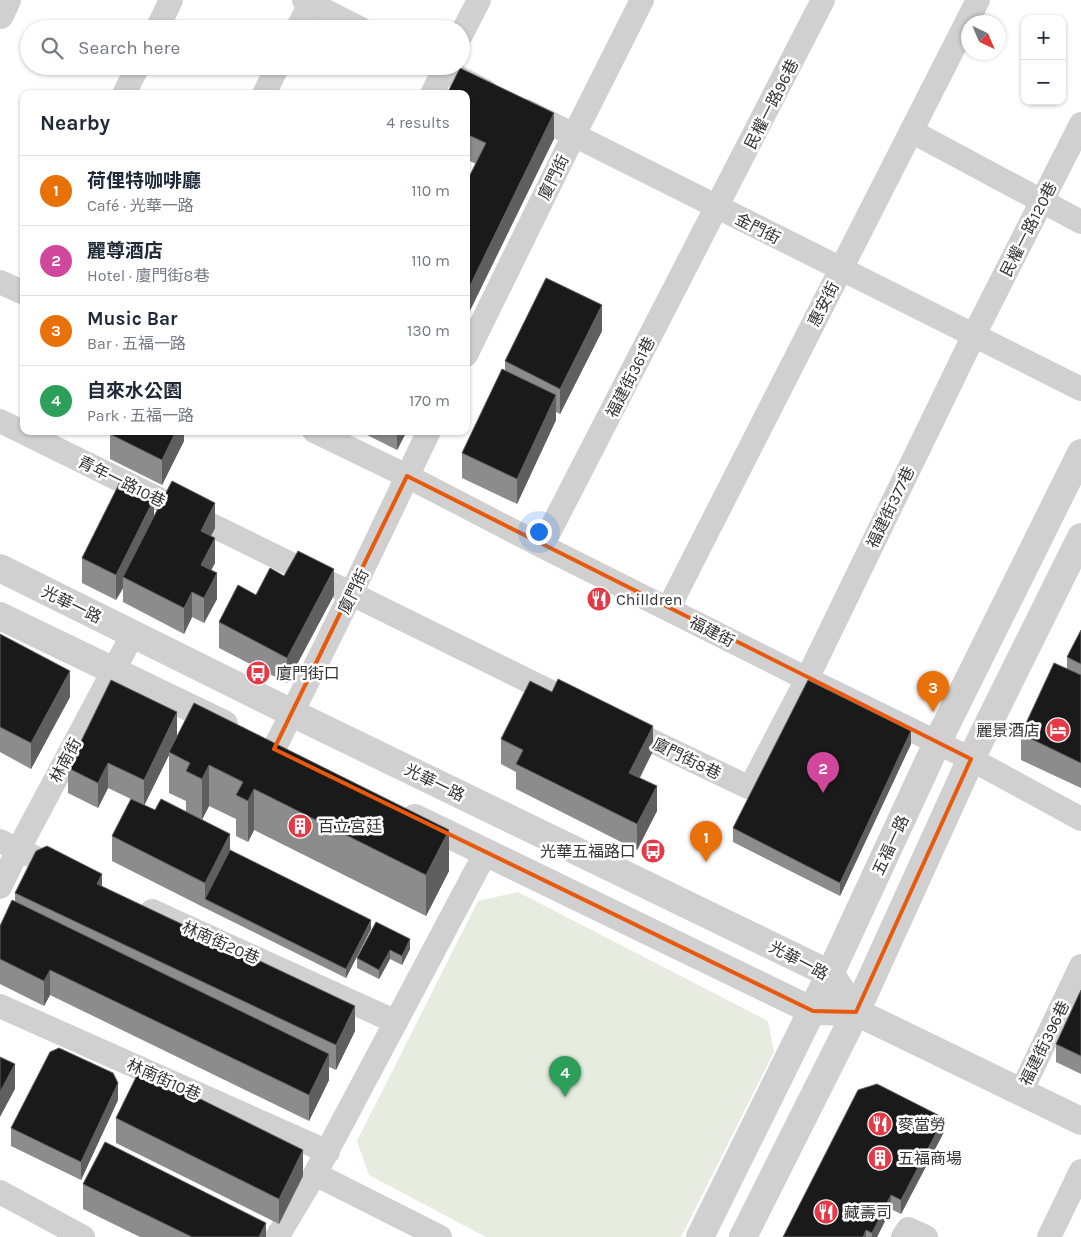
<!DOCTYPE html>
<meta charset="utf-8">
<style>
body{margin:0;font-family:Karla,"Noto Sans TC",sans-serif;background:#f2f2f3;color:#1f2937}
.controls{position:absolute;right:15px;top:15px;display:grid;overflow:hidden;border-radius:10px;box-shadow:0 1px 4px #0004}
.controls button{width:45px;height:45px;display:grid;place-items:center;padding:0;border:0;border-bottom:1px solid #e0e1e3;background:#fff;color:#1f2937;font:25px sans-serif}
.compass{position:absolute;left:961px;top:15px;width:45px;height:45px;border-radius:50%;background:#fff;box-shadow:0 1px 4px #0004;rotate:136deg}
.you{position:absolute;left:538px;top:531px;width:18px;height:18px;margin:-12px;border:4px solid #fff;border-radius:50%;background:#1a73e8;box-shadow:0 0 0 8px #1a73e833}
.badge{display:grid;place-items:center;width:32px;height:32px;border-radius:50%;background:#2563eb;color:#fff;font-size:16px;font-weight:700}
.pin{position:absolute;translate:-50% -41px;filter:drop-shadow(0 1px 2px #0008)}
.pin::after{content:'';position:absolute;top:26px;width:18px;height:15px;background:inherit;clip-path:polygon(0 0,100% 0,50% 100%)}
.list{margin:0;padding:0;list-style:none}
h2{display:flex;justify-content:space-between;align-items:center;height:65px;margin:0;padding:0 20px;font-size:21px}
h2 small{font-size:16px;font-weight:400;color:#747a83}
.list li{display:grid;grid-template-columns:32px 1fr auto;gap:15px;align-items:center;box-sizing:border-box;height:70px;padding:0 20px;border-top:1px solid #e0e1e3}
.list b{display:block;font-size:19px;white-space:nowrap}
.list p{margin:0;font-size:16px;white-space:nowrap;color:#747a83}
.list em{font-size:16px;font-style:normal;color:#747a83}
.icon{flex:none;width:28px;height:28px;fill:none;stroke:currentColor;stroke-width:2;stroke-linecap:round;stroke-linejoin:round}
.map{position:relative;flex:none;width:1081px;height:1237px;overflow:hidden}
.search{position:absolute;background:#fff;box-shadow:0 1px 4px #0004;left:20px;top:20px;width:450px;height:55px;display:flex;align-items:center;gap:12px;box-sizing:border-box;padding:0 18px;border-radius:28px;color:#747a83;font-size:19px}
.panel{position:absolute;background:#fff;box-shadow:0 1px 4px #0004;left:20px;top:90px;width:450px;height:345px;border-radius:10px}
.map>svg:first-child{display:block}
.green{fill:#e6ecdf}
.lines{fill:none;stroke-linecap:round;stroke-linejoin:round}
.minor{stroke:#d0d0d0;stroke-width:24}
.tertiary{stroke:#d0d0d0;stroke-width:28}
.wall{fill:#8c8c8c;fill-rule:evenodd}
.shaded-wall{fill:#5f5f5f}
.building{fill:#1a1a1a;stroke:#5f5f5f}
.marked{fill:none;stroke:#e8590c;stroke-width:4;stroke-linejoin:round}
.labels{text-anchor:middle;stroke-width:5;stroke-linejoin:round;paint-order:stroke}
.street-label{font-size:16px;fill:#333;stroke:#fff}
.poi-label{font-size:16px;fill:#333;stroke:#fff;text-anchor:start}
</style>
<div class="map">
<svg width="1081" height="1237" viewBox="0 0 1081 1237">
<rect width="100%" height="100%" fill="#fff"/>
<path class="green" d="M 518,892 L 768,1021 L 774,1052 L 681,1237 L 486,1237 L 369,1175 L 357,1141 L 478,901 Z"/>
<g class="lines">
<path class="minor" d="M 304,0 L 361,29
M 157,29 L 171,0
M 297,29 L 312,0
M 461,35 L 479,0
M 436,66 L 485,91
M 124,94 L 138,66
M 264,94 L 278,66
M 432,94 L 446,66
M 526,111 L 1081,389
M 911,131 L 1081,222
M 0,282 L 24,293
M 466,355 L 574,135 L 642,0
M 0,421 L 559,696
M 314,431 L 407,476 L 542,546 L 807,679 L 971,759 L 1081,819
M 542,546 L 823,0
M 668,609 L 978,0
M 623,727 L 750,788 L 807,679 L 974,335 L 1081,124
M 274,749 L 351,594 L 429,431
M 0,841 L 62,870
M 0,887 L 18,850 L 133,634
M 152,911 L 396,1022
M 0,1006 L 328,1152
M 1021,1092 L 1081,966
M 315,1174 L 440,1237
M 0,1192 L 83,1237
M 277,1237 L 315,1174 L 486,852
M 903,1237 L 908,1229 L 926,1237
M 1049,1237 L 1081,1171"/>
<path class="tertiary" d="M 0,15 L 7,0
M 0,568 L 292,713 L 830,974 L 856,1012
M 0,616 L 224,724
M 415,818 L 813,1011 L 856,1012 L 1081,1121
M 700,1237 L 830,974 L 937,743 L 1081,453
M 743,1237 L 856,1012 L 971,759 L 1081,537"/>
</g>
<path class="wall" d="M 466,94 L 554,139 L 476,164 L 466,159 Z
M 602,331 L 560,414 L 556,412 L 556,420 L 517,504 L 462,478 L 462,453 L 505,371 L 505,361 Z
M 184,431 L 184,441 L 162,485 L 110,459 L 110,434 Z
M 359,431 L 407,431 L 397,450 Z
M 154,516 L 215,528 L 211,536 L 215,563 L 211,570 L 217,599 L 204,623 L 192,617 L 184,634 L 123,602 L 123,588 L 116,600 L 82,583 L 82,558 Z
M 284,576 L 334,595 L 287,683 L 219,648 L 219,622 L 256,595 Z
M 1081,630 L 1081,788 L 1021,760 L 1021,734 L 1067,669 L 1067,657 Z
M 0,634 L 70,697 L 31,769 L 0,752 Z
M 177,735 L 449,871 L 426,916 L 254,830 L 248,842 L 236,836 L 236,819 L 209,806 L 202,819 L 230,850 L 371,929 L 346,978 L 205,908 L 112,861 L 112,836 L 131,799 L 108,788 L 98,808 L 68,793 L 68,768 ZM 169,755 L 169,793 L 186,801 L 186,811 L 155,810 L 144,805 Z
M 501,739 L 653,751 L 640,778 L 657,811 L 637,850 L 516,789 L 516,772 L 501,764 Z
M 911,744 L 840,896 L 733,842 L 733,828 Z
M 102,886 L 355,1031 L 336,1070 L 329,1067 L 329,1080 L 309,1121 L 50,995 L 44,1006 L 0,984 L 0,926 L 15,901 L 15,893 Z
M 376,922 L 410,949 L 402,965 L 390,959 L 379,979 L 357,968 L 357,958 Z
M 1081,990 L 1081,1074 L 1056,1062 L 1056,1044 Z
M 118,1100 L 81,1180 L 11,1146 L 11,1128 Z
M 116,1118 L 303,1176 L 279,1224 L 116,1143 Z
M 944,1132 L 901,1214 L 891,1209 L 877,1237 L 783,1237 Z
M 83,1184 L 266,1237 L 140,1237 L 83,1209 Z"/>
<path class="shaded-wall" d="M 554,113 L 554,139 L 466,319 L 466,294 Z
M 602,305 L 602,331 L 560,414 L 560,389 Z
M 556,395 L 556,420 L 517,504 L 517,479 Z
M 176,431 L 184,431 L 184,441 L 162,485 L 162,460 Z
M 397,431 L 407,431 L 397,450 Z
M 154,499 L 154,524 L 123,577 L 123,588 L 116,600 L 116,575 Z
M 215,503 L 215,528 L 201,556 L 201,531 Z
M 215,538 L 215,563 L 201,590 L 201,565 Z
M 334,569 L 334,595 L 287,683 L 287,658 Z
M 217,573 L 217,599 L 204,623 L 204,598 Z
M 192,592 L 192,617 L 184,634 L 184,608 Z
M 70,671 L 70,697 L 31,769 L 31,743 Z
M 177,712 L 177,737 L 169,752 L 169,755 L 144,806 L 144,780 Z
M 653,726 L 653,751 L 629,798 L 629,773 Z
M 911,731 L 911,744 L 840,896 L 840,883 Z
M 108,763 L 108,788 L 98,808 L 98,783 Z
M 209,765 L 209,806 L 202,820 L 202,779 Z
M 657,786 L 657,811 L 637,850 L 637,824 Z
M 254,789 L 254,830 L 248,842 L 248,801 Z
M 449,830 L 449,871 L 426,916 L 426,875 Z
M 230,834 L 230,859 L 205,899 L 205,883 Z
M 102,874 L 102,899 L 97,884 Z
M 371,920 L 371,929 L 346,978 L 346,969 Z
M 410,939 L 410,949 L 402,965 L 402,956 Z
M 390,950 L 390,959 L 379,979 L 379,970 Z
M 50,970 L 50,995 L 44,1006 L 44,981 Z
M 355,1006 L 355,1031 L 336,1070 L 336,1045 Z
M 329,1054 L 329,1080 L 309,1121 L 309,1095 Z
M 15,1064 L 15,1089 L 0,1117 L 0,1092 Z
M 118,1083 L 118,1100 L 81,1180 L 81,1162 Z
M 944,1118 L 944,1132 L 901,1214 L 901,1200 Z
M 303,1150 L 303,1176 L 279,1224 L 279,1199 Z
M 891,1195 L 891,1209 L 877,1237 L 872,1237 L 872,1233 Z
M 266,1223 L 266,1237 L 259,1237 Z
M 866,1230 L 866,1237 L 863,1237 Z"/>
<path class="building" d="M 460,68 L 554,113 L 466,294 L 466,183 L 486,143 L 466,134 L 466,94 L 447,94 Z
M 546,278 L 602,305 L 560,389 L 505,361 Z
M 502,369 L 556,395 L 517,479 L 462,453 Z
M 111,431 L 176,431 L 162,460 L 110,434 Z
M 172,481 L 215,503 L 201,531 L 215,538 L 201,565 L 217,573 L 204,598 L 192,592 L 184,608 L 123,577 Z
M 120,482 L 154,499 L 116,575 L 82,558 Z
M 298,551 L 334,569 L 287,658 L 219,622 L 238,585 L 256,595 L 270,568 L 284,576 Z
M 1081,630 L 1081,664 L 1067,657 Z
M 0,634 L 70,671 L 31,743 L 0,727 Z
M 1054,663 L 1081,675 L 1081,763 L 1021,734 Z
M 558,679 L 653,726 L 629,773 L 657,786 L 637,824 L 516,764 L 523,750 L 501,739 L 530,681 L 552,692 Z
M 111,680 L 177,712 L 144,780 L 108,763 L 98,783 L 68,768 Z
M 808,680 L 911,731 L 840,883 L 733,828 Z
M 194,703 L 449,830 L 426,875 L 254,789 L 248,801 L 236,795 L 243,782 L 209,765 L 202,779 L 186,771 L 190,763 L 169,752 Z
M 131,799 L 155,810 L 161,799 L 230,834 L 205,883 L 112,836 Z
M 47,846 L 102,874 L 97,884 L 355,1006 L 336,1045 L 15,893 L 36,851 Z
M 230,850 L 371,920 L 346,969 L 205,899 Z
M 12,900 L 329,1054 L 309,1095 L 50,970 L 44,981 L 0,959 L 0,926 Z
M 376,922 L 410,939 L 402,956 L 390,950 L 379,970 L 357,958 Z
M 1081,990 L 1081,1056 L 1056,1044 Z
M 59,1048 L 113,1073 L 118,1083 L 81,1162 L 11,1128 L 50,1052 Z
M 0,1057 L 15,1064 L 0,1092 Z
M 140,1069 L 303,1150 L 279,1199 L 116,1118 Z
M 877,1084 L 944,1118 L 901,1200 L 891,1195 L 872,1233 L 866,1230 L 863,1237 L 783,1237 L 858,1090 Z
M 105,1142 L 266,1223 L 259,1237 L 192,1237 L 83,1184 Z"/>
<path class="marked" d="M 407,476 L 971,759 L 856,1012 L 813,1011 L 274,749 Z"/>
<defs>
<symbol id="restaurant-disc" viewBox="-11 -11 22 22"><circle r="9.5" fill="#e63946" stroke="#fff"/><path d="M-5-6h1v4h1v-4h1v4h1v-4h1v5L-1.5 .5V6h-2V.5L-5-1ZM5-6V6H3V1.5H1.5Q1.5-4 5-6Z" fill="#fff"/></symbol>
<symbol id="bus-disc" viewBox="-11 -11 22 22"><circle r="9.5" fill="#e63946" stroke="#fff"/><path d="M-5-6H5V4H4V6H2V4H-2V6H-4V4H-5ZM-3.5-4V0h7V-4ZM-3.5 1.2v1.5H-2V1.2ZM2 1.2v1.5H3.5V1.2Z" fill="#fff"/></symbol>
<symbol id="hotel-disc" viewBox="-11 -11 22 22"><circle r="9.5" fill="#e63946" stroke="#fff"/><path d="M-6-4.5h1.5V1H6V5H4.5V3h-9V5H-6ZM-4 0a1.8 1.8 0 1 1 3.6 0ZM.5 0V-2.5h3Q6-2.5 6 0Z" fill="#fff"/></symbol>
<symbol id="building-disc" viewBox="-11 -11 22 22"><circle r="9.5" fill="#e63946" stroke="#fff"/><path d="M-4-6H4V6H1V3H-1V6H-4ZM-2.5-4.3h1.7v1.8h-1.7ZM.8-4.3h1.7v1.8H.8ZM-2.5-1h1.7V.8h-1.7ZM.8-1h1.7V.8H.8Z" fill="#fff"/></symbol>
</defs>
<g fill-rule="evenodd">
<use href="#restaurant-disc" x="585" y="585" width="28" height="28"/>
<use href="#bus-disc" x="244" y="659" width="28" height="28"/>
<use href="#hotel-disc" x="1044" y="716" width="28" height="28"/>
<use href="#building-disc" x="286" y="812" width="28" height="28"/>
<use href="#bus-disc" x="639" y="837" width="28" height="28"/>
<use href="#restaurant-disc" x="866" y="1110" width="28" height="28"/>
<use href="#building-disc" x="866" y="1144" width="28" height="28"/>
<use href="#restaurant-disc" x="812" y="1198" width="28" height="28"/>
</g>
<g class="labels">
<g class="street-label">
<text transform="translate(771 104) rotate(-63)" y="6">民權一路96巷</text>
<text transform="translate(553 177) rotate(-64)" y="6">廈門街</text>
<text transform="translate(758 228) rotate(27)" y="6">金門街</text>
<text transform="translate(1028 229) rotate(-63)" y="6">民權一路120巷</text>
<text transform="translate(823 304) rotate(-63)" y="6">惠安街</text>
<text transform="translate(630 377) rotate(-63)" y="6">福建街361巷</text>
<text transform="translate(122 481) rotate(26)" y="6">青年一路10巷</text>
<text transform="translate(890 507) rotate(-64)" y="6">福建街377巷</text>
<text transform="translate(353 591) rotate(-64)" y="6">廈門街</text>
<text transform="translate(72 604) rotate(26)" y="6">光華一路</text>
<text transform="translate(712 631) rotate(27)" y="6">福建街</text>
<text transform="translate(687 758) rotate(26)" y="6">廈門街8巷</text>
<text transform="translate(65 760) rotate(-62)" y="6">林南街</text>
<text transform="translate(435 782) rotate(26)" y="6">光華一路</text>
<text transform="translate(890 845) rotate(-65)" y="6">五福一路</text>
<text transform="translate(221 942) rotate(24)" y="6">林南街20巷</text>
<text transform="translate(799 960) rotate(28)" y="6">光華一路</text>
<text transform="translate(1044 1043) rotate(-64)" y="6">福建街396巷</text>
<text transform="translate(164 1079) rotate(24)" y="6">林南街10巷</text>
</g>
<g class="poi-label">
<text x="616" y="605">Chilldren</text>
<text x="276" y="679">廈門街口</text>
<text x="1040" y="736" text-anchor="end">麗景酒店</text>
<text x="318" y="832">百立宮廷</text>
<text x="636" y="857" text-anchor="end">光華五福路口</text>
<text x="898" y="1130">麥當勞</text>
<text x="898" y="1164">五福商場</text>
<text x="844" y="1218">藏壽司</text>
</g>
</g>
</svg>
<div class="controls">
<button>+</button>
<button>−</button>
</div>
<svg class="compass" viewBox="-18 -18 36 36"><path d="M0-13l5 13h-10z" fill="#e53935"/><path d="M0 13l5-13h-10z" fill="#747a83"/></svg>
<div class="you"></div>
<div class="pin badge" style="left:706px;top:862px;background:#e8710a">1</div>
<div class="pin badge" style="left:823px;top:793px;background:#d1479c">2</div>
<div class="pin badge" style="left:933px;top:712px;background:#e8710a">3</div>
<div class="pin badge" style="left:565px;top:1097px;background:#2e9e5b">4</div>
<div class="search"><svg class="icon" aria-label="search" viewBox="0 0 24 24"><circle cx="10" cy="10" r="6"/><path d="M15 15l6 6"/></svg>Search here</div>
<section class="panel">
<h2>Nearby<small>4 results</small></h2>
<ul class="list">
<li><span class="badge" style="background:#e8710a">1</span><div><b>荷俚特咖啡廳</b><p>Café · 光華一路</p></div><em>110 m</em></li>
<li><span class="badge" style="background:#d1479c">2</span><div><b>麗尊酒店</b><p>Hotel · 廈門街8巷</p></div><em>110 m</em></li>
<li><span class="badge" style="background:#e8710a">3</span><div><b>Music Bar</b><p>Bar · 五福一路</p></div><em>130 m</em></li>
<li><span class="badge" style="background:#2e9e5b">4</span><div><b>自來水公園</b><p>Park · 五福一路</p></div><em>170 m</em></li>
</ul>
</section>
</div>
